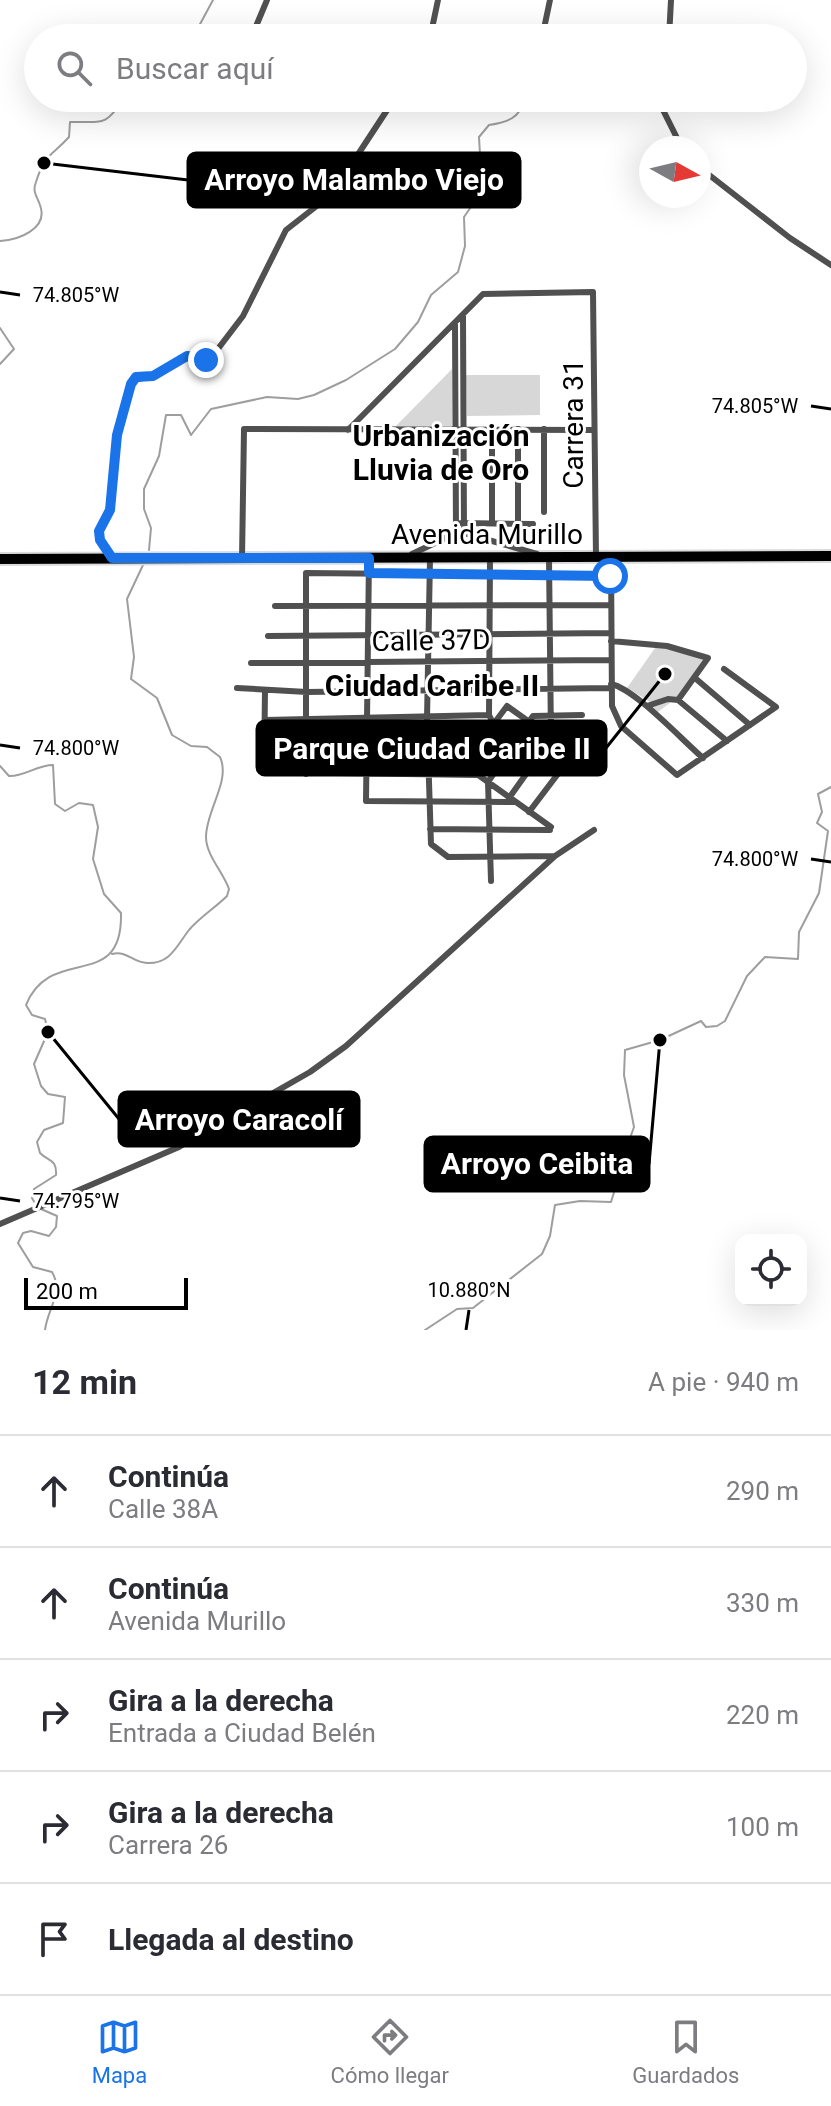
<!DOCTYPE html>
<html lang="es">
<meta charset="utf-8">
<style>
body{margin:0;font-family:Roboto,sans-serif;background:#f2f2f3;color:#2b2b33}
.controls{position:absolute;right:24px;bottom:24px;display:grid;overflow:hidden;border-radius:16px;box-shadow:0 8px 32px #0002}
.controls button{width:72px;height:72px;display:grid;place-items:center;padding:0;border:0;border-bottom:2px solid #e1e1e2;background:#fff;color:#2b2b33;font:40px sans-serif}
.compass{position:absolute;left:639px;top:136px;width:72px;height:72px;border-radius:50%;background:#fff;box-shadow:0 8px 32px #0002;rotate:98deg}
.scale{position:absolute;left:24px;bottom:20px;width:164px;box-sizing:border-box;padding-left:8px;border:4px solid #000;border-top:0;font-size:22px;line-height:28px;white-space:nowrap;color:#000;-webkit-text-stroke:6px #fff;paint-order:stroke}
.stop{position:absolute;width:24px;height:24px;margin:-18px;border:6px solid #1a73e8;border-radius:50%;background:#fff}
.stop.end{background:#1a73e8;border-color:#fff;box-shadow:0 2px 8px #0008}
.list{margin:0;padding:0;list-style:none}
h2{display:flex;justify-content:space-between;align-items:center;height:104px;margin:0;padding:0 32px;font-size:34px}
h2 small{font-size:26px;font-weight:400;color:#7c7c81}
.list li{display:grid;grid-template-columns:52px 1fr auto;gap:24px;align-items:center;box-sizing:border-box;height:112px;padding:0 32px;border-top:2px solid #e1e1e2}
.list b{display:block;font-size:30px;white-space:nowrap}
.list p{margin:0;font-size:26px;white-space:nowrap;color:#7c7c81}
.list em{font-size:26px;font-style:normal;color:#7c7c81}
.icon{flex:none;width:44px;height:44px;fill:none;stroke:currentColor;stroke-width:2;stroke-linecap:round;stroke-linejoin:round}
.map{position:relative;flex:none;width:831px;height:1330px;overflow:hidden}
.search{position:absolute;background:#fff;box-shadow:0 8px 32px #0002;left:24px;right:24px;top:24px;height:88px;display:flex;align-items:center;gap:20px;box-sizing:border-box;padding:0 28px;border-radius:44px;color:#7c7c81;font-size:30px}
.sheet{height:664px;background:#fff}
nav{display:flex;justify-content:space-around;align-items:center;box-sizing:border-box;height:112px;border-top:2px solid #e1e1e2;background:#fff;font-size:22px;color:#7c7c81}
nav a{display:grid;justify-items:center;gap:4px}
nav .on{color:#1a73e8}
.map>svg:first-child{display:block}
.green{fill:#d7d7d7}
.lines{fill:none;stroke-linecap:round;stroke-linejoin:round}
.stream{stroke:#9e9e9e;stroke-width:2}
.primary-casing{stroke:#dbdbdb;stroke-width:14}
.street{stroke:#505050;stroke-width:6}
.primary{stroke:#000;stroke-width:10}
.route{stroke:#1a73e8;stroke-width:10}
.ticks{fill:none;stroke:#000;stroke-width:3}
.labels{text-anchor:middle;stroke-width:6;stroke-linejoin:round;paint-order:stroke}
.street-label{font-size:28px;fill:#000;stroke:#fff}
.neighbourhood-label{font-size:30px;font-weight:bold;fill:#000;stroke:#fff}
.ticks-label{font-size:20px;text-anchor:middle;fill:#000;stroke:#fff;stroke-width:6;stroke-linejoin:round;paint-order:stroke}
.leader{fill:none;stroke:#000;stroke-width:3}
.callout-dot{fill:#000;stroke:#fff;stroke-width:3}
.callout{fill:#000;stroke:#000;stroke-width:3}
.callout-label{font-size:30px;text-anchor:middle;font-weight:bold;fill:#fff}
</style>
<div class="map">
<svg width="831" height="1330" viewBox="0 0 831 1330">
<rect width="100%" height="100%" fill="#fff"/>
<path class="green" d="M 452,369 L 452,426 L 395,427 Z
M 466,375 L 540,375 L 540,415 L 467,416 Z
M 663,646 L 703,660 L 678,697 L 655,714 L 650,702 L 627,688 L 655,648 Z"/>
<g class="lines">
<path class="stream" d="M 178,38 L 199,26 L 213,0
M 0,241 C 18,240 49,229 40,205 C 37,196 32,192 36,182 C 45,153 52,156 69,137 L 70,122 C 102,121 105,128 124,98
M 0,328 L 14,349 L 0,364
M 149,550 L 151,528 L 144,509 L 144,489 L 159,456 L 166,415 L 181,415 L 191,435 L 211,409 L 267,397 L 298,399 L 314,395 L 346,380 L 395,349 L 418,322 L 431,295 L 458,272 L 465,246 L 464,217 L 482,191 L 479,137 L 489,125 C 507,122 520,119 525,98
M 0,766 L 9,776 C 23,777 37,765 53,765 L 55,804 L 65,811 L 79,803 L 93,805 L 98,827 L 93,859 L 104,894 L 121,913 C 123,994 51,943 26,1005 L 32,1015 L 45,1019 L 48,1032 L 34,1064 L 41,1086 L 48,1094 L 65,1097 L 63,1123 L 44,1130 L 37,1142 L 40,1153 C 49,1162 57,1159 56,1175 L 34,1189 L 32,1198 L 36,1205
M 112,954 C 127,950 133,963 147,963 C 171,964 177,945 189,930 C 200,917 215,908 227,896 L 229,889 C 223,872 206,855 206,837 C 206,810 231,781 220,757 L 207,747 L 191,746 L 172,735 L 157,698 L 131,679 L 134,657 L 127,599 L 143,565
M 41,1209 L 57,1216 L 56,1227 L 49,1236 L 31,1231 L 23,1233 L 18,1243 L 33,1267 L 52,1272 C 64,1292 47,1310 45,1330
M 425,1330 L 457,1309 L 473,1308 L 542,1254 L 550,1236 L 555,1205 L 580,1201 L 611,1202 L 616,1186 L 614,1157 L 629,1141 L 634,1127 L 624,1075 L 625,1050 L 660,1040 L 701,1021 L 706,1027 L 717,1026 L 725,1021 L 747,976 L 765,957 L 798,959 L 799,932 L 819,893 L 828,831 L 817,823 L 822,812 L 818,794 L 831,787"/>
<defs>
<path id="primary" d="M 0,559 L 831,556"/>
</defs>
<use href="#primary" class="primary-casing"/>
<path class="street" d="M 267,0 L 254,31 L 282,38
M 430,38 L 438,0
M 542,38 L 550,0
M 669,38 L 671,0
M 633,98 L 662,108 L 682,148
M 699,167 L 790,238 L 831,265
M 463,316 L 464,533
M 455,325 L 456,533
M 518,429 L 518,524
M 348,430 L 483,294 L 593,292 L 596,558
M 492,430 L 492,523
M 544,512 L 544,429
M 461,523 L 533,524
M 412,554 L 456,533 L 464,533 L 537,554
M 112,558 L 100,540 L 99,531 L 110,510 L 117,435 L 133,380 L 153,376 L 187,356 L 211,358 L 243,316 L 286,230 L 332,194 L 395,98
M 369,558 L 366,801 L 515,802
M 430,558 L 427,719 L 431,844 L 448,857 L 555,856
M 490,558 L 489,715 L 494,725
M 549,558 L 551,739
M 611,558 L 612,706 L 621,726 L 677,775 L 776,707 L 724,669
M 242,559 L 244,429 L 594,430
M 275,606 L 610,605
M 268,636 L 611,633
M 611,641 L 667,646 L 708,658 L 678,700 L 668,699 L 647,706
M 251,663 L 611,660
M 695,678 L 750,725
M 611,684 C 635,689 681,739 703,758
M 237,688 L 307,692 L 611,688
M 265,690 L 264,772 L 477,775
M 678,700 L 727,741
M 265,720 L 489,715
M 551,739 L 595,770
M 264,747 L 439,747 L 551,827
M 463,765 L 507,706 L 528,721
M 306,774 L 306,573 L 610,576
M 509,798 L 551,739
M 529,812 L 573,754
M 430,829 L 550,830
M 491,881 L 488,782 L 533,716 L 582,715
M 0,1224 L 179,1147 L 310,1072 L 346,1046 L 555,856 L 594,830"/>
<use href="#primary" class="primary"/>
</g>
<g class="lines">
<path class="route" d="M 206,360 L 187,356 L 153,376 L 136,377 L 131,384 L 117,435 L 110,510 L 99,531 L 100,540 L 112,558 L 369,558 L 369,573 L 610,576"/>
</g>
<path class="ticks" d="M 0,292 L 20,295M 811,406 L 831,409M 0,745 L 20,748M 811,859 L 831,862M 0,1198 L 20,1201M 466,1330 L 469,1310"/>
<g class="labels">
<g class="street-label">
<text transform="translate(573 424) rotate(-90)" y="10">Carrera 31</text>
<text x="487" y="544">Avenida Murillo</text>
<text transform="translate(431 640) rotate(-1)" y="10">Calle 37D</text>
</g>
<g class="neighbourhood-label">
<text x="441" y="446">Urbanización<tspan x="441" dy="34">Lluvia de Oro</tspan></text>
<text x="432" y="696">Ciudad Caribe II</text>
</g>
</g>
<g class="ticks-label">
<text x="76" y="302">74.805°W</text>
<text x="755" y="413">74.805°W</text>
<text x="76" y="755">74.800°W</text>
<text x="755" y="866">74.800°W</text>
<text x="76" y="1208">74.795°W</text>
<text x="469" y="1297">10.880°N</text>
</g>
<path class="leader" d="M44 163L188 180M665 674L606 748M48 1032L119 1119M660 1040L649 1164"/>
<g class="callout-dot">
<circle cx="44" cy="163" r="8"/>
<circle cx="665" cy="674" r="8"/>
<circle cx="48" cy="1032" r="8"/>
<circle cx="660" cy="1040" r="8"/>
</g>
<g class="callout">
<rect x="188" y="153" width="332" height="54" rx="8"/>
<rect x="257" y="721" width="349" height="54" rx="8"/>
<rect x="119" y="1092" width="240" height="54" rx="8"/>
<rect x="425" y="1137" width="224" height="54" rx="8"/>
</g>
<g class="callout-label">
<text x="354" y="190">Arroyo Malambo Viejo</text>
<text x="432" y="759">Parque Ciudad Caribe II</text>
<text x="239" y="1130">Arroyo Caracolí</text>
<text x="537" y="1174">Arroyo Ceibita</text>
</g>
</svg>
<div class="controls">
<button><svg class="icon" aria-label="locate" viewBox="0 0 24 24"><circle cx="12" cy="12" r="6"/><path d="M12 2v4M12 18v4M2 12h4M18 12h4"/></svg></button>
</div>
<svg class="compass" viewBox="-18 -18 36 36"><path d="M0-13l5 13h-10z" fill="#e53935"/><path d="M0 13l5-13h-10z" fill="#7c7c81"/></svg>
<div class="scale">200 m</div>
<div class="stop" style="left:610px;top:576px"></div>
<div class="stop end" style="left:206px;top:360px"></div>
<div class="search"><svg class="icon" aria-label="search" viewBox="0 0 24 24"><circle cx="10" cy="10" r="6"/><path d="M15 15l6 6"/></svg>Buscar aquí</div>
</div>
<section class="sheet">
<h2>12 min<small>A pie · 940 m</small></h2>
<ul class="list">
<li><svg class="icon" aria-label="ahead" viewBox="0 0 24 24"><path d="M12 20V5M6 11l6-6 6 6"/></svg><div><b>Continúa</b><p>Calle 38A</p></div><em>290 m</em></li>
<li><svg class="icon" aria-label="ahead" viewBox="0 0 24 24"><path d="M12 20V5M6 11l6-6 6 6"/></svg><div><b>Continúa</b><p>Avenida Murillo</p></div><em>330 m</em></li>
<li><svg class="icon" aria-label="right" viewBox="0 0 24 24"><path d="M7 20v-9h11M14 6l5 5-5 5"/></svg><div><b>Gira a la derecha</b><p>Entrada a Ciudad Belén</p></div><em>220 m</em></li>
<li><svg class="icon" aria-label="right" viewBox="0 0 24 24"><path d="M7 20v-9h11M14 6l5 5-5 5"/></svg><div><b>Gira a la derecha</b><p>Carrera 26</p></div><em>100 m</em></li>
<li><svg class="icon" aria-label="arrive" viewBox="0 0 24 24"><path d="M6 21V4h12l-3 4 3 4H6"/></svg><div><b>Llegada al destino</b></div></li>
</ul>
</section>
<nav>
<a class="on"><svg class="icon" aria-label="map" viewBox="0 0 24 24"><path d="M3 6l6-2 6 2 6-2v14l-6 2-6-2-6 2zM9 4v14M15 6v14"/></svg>Mapa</a>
<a><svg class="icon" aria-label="directions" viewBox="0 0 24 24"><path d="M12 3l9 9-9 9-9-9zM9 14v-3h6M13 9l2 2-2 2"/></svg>Cómo llegar</a>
<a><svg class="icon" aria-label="saved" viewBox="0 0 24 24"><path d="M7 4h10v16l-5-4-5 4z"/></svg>Guardados</a>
</nav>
